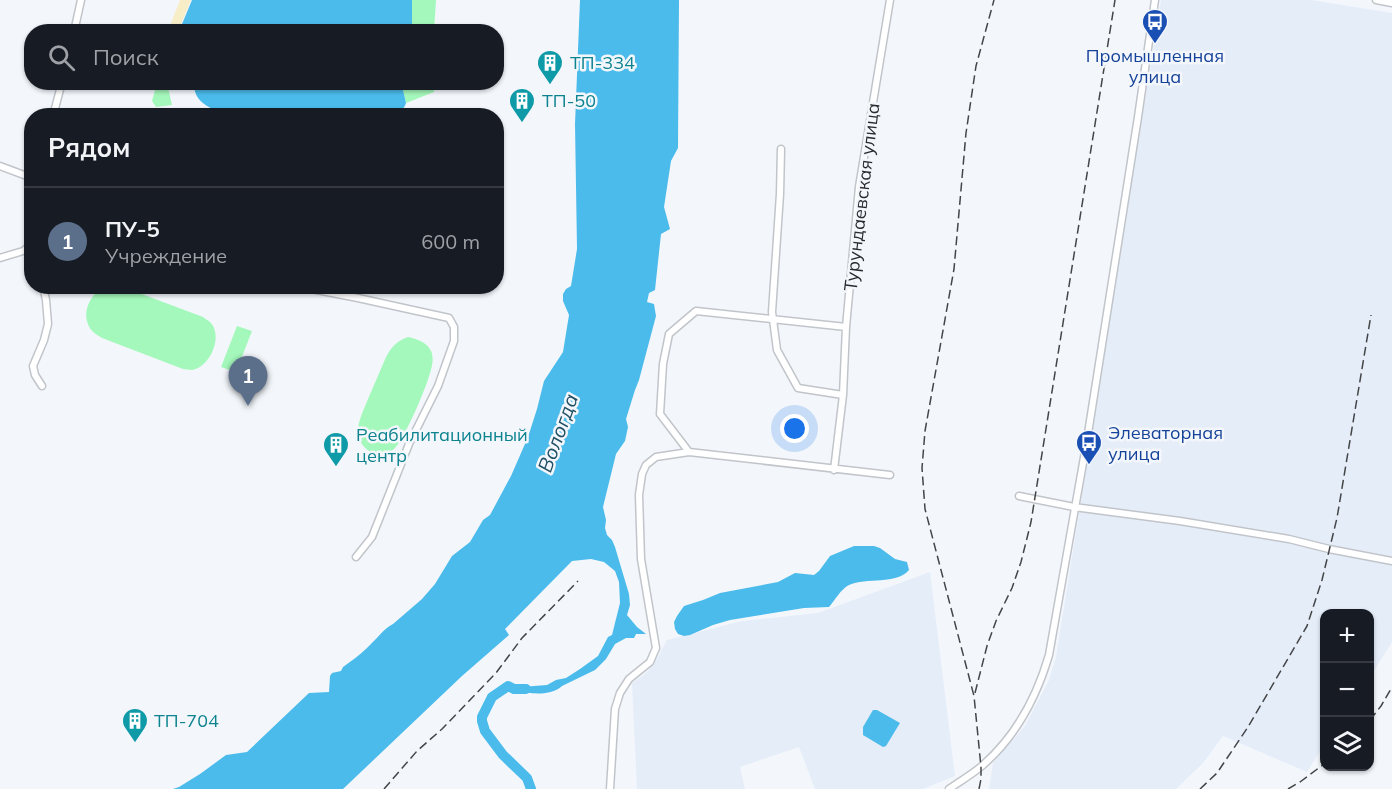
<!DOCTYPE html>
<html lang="ru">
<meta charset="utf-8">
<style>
body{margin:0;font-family:Mulish,sans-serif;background:#20242c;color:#f1f3f6}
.controls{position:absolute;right:18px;bottom:18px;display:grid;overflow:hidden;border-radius:12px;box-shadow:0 2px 4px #0004}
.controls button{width:54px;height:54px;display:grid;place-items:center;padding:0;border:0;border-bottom:2px solid #363941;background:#171b24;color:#f1f3f6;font:30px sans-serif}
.you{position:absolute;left:795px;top:429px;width:21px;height:21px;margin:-15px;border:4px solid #fff;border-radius:50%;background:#1a73e8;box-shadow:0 0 0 9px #1a73e833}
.badge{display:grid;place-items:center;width:39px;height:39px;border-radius:50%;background:#2671a4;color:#fff;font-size:20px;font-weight:700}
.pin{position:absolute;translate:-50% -50px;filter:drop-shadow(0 2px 3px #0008)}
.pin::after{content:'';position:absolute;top:32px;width:21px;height:18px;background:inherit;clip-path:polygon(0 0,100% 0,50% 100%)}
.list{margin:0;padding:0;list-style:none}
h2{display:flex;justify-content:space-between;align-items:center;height:78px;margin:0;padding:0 24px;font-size:26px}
h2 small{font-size:20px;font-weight:400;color:#9ea1a6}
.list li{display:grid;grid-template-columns:39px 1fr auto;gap:18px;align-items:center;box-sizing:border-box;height:108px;padding:0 24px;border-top:2px solid #363941}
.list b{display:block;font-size:22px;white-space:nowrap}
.list p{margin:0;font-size:20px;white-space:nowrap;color:#9ea1a6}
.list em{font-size:20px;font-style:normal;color:#9ea1a6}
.icon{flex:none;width:33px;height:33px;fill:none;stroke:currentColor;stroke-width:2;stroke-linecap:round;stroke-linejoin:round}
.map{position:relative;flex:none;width:1392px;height:789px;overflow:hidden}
.search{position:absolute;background:#171b24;box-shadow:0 2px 4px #0004;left:24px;top:24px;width:480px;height:66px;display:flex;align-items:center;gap:15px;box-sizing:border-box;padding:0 21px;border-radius:24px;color:#9ea1a6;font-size:22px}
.panel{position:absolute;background:#171b24;box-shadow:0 2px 4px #0004;left:24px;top:108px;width:480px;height:186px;border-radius:24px}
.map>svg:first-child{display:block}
.built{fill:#e5edf9}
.green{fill:#a4f8bb}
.sand{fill:#f7edc7}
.water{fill:#4bbbeb}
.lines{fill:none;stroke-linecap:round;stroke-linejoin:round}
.river{stroke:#4bbbeb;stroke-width:10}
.minor-casing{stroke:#c1c5ca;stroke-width:9}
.minor{stroke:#fff;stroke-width:6}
.rail{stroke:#444547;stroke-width:1.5;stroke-dasharray:9 4.5;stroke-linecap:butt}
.labels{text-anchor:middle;stroke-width:5;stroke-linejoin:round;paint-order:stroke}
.transit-label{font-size:18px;fill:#164399;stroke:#f3f7fc}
.culture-label{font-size:18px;fill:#0d838f;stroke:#f3f7fc;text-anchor:start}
.street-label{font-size:18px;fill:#2a2b2d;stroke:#f3f7fc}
.water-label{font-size:20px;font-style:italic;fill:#215064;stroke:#f3f7fc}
</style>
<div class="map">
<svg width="1392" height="789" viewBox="0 0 1392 789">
<rect width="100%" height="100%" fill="#f3f7fc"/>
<path class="built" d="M 1161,0 L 1311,0 L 1392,13 L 1392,642 L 1370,677 L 1370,614 L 1324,614 L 1324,745 L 1307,772 L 1223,736 L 1203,763 L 1176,789 L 989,789 L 993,763 L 1025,726 L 1049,680 L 1056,657 Z
M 930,572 L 955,776 L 923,789 L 815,789 L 799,747 L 740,767 L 745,789 L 637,789 L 632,683 L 645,674 L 655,662 L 667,640 L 742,621 L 818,613 Z"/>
<path class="green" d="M 412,0 L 436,0 L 434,31 L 412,31 Z
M 157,83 L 167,83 L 172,105 L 156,107 L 152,101 Z
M 405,83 L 434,83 L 434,92 L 406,103 L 403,90 Z
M 105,287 L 123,287 L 203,317 C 205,319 208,320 211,323 C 223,337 210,367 192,370 C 189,370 186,369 183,369 L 102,338 C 97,335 90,331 88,324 C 82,310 92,292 105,287 Z
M 237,326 L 252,331 L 236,372 L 221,367 Z
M 408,337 C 417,339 427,342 431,351 C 433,355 433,361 432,365 C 430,380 405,438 395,448 C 381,463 356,449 358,429 C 359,419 364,409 368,399 C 374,385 380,371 386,357 C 392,346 397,341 408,337 Z"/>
<path class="sand" d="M 180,0 L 191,0 L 181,24 L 180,31 L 170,31 L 171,23 Z"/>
<path class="water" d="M 192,0 L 412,0 L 412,31 L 181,31 L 182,24 Z
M 580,0 L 679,0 L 678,148 L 671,161 L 664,207 L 670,229 L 661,234 L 655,290 L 649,293 L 647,302 L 654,304 L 656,316 L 639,380 L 635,390 L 626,419 L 628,427 L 625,441 L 616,454 L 603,507 L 606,520 L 605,528 L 607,535 L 612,540 L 615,547 L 629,594 L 630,605 L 627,615 L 637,627 L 646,634 L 636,634 L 634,638 L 626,638 L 615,644 L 606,659 L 595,670 L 562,686 C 550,697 528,694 514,689 L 521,687 L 547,685 L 556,680 L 566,678 L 580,669 L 598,656 L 608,637 L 612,635 L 620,603 L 619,582 L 615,571 L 604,562 L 591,559 L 572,561 L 505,629 L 509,635 L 462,676 L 343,789 L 173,789 L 179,787 L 200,774 L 226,755 L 247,752 L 309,693 L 329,692 L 330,676 L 332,673 L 341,671 L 343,667 C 351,661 360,655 367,648 C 375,641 384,628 393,624 L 422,599 L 435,584 L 452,556 L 470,542 L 483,520 L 490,515 L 511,476 L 528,437 L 537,409 L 544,381 L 563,352 L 569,315 L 563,301 L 563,294 L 566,289 L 571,286 L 577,249 L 575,124 Z
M 195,82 L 405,83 L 403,90 L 406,103 C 405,106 404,108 401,110 C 393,115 364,110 354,109 C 340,108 324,111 312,115 L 227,115 C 212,109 191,102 195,82 Z
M 854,546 L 874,546 L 880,548 L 895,559 L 907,562 L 909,570 C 897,585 866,577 849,585 C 841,589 835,600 829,607 L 804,608 L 730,620 L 713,625 L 690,635 L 684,636 L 678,634 L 675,629 L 674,622 L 677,616 L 684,606 L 703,600 L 720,593 L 778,582 L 795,573 L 814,575 L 819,571 L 830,556 Z
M 873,710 L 877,710 L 900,723 L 886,746 L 883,747 L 863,735 L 863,727 Z"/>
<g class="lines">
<path class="river" d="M 526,689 L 514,689 L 508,686 L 492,697 L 482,717 L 482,721 L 485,731 L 503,755 L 527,778 L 531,789"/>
<defs>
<path id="minor" d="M 1376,0 L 1392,3
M 74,32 L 81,0
M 53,116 L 62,82
M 781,149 L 780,194 L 772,312 L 777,350 L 798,388 L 843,395
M 0,166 L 32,178
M 0,258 L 23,251 L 32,244
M 296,286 L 358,298 L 449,318 L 454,327 L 454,341 L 438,386 L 409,444 L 372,537 L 356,557
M 42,386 L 35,375 L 33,366 L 44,340 L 48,324 L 46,300 L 43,286
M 689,452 L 660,414 L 663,364 L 669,334 L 696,311 L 846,327
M 834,470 L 843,395 L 846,327 L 859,187 L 890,0
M 1019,496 L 1074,507 L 1180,521 L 1289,539 L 1329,549 L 1392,561
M 610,789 L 615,709 L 620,693 L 629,679 L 650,662 L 656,648 L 641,559 L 639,495 L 642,474 L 646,465 L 656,457 L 689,452 L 890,475
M 949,789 C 960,781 973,774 983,765 C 1016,736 1037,696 1049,655 L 1086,446 L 1138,117 L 1155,0"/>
</defs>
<use href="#minor" class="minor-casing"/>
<use href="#minor" class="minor"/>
<path class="rail" d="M 975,693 L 987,646 L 996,621 L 1012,588 L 1021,562 L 1031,522 L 1115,0
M 1370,720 L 1381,706 L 1392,687
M 384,789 L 417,751 L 442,729 L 496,673 L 522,638 L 578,581
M 979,789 L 981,779 L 981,767 L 974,696 L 925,509 L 922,468 L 925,431 L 954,269 L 966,133 L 976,66 L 994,0
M 1200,789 L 1217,773 L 1248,727 L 1307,626 L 1322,580 L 1337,518 L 1371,315
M 1288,789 L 1300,782 L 1324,764"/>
</g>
<defs>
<symbol id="bus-pin" viewBox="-11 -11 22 30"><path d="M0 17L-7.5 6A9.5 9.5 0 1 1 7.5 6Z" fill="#1a4fb4" stroke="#f3f7fc"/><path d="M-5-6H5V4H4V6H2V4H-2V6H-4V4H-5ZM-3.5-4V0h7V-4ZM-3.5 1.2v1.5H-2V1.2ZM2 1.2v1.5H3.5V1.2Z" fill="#fff"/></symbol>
<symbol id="building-pin" viewBox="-11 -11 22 30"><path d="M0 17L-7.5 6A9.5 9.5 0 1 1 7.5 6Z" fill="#0f9aa8" stroke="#f3f7fc"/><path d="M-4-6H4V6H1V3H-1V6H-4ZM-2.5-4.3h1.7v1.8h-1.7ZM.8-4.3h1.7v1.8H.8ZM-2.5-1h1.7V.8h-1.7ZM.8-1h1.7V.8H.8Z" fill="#fff"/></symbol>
</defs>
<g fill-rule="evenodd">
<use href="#bus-pin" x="1140" y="7" width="30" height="40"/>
<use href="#building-pin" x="535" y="48" width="30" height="40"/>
<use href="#building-pin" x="507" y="86" width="30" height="40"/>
<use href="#bus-pin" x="1074" y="428" width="30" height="40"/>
<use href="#building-pin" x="321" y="430" width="30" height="40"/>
<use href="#building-pin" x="120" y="706" width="30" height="40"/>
</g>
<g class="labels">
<g class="transit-label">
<text x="1155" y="62">Промышленная<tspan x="1155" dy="21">улица</tspan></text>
<text x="1108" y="439" text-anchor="start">Элеваторная<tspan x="1108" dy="21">улица</tspan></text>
</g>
<g class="culture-label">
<text x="570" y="69">ТП-334</text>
<text x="542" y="107">ТП-50</text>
<text x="356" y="441">Реабилитационный<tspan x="356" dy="21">центр</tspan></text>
<text x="154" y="727">ТП-704</text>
</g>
<g class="street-label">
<text transform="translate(862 197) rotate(-83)" y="6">Турундаевская улица</text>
</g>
<g class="water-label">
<text transform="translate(558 433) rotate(-70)" y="7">Вологда</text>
</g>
</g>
</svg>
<div class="controls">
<button>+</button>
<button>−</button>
<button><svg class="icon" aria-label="layers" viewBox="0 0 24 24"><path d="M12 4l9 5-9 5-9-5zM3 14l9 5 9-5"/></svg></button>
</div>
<div class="you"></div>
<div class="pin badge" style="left:248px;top:406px;background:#5c6f8a">1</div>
<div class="search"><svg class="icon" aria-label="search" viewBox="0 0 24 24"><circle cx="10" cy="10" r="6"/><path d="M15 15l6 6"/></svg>Поиск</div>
<section class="panel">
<h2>Рядом<small></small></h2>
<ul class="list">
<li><span class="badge" style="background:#5c6f8a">1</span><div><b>ПУ-5</b><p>Учреждение</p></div><em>600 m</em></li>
</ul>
</section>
</div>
